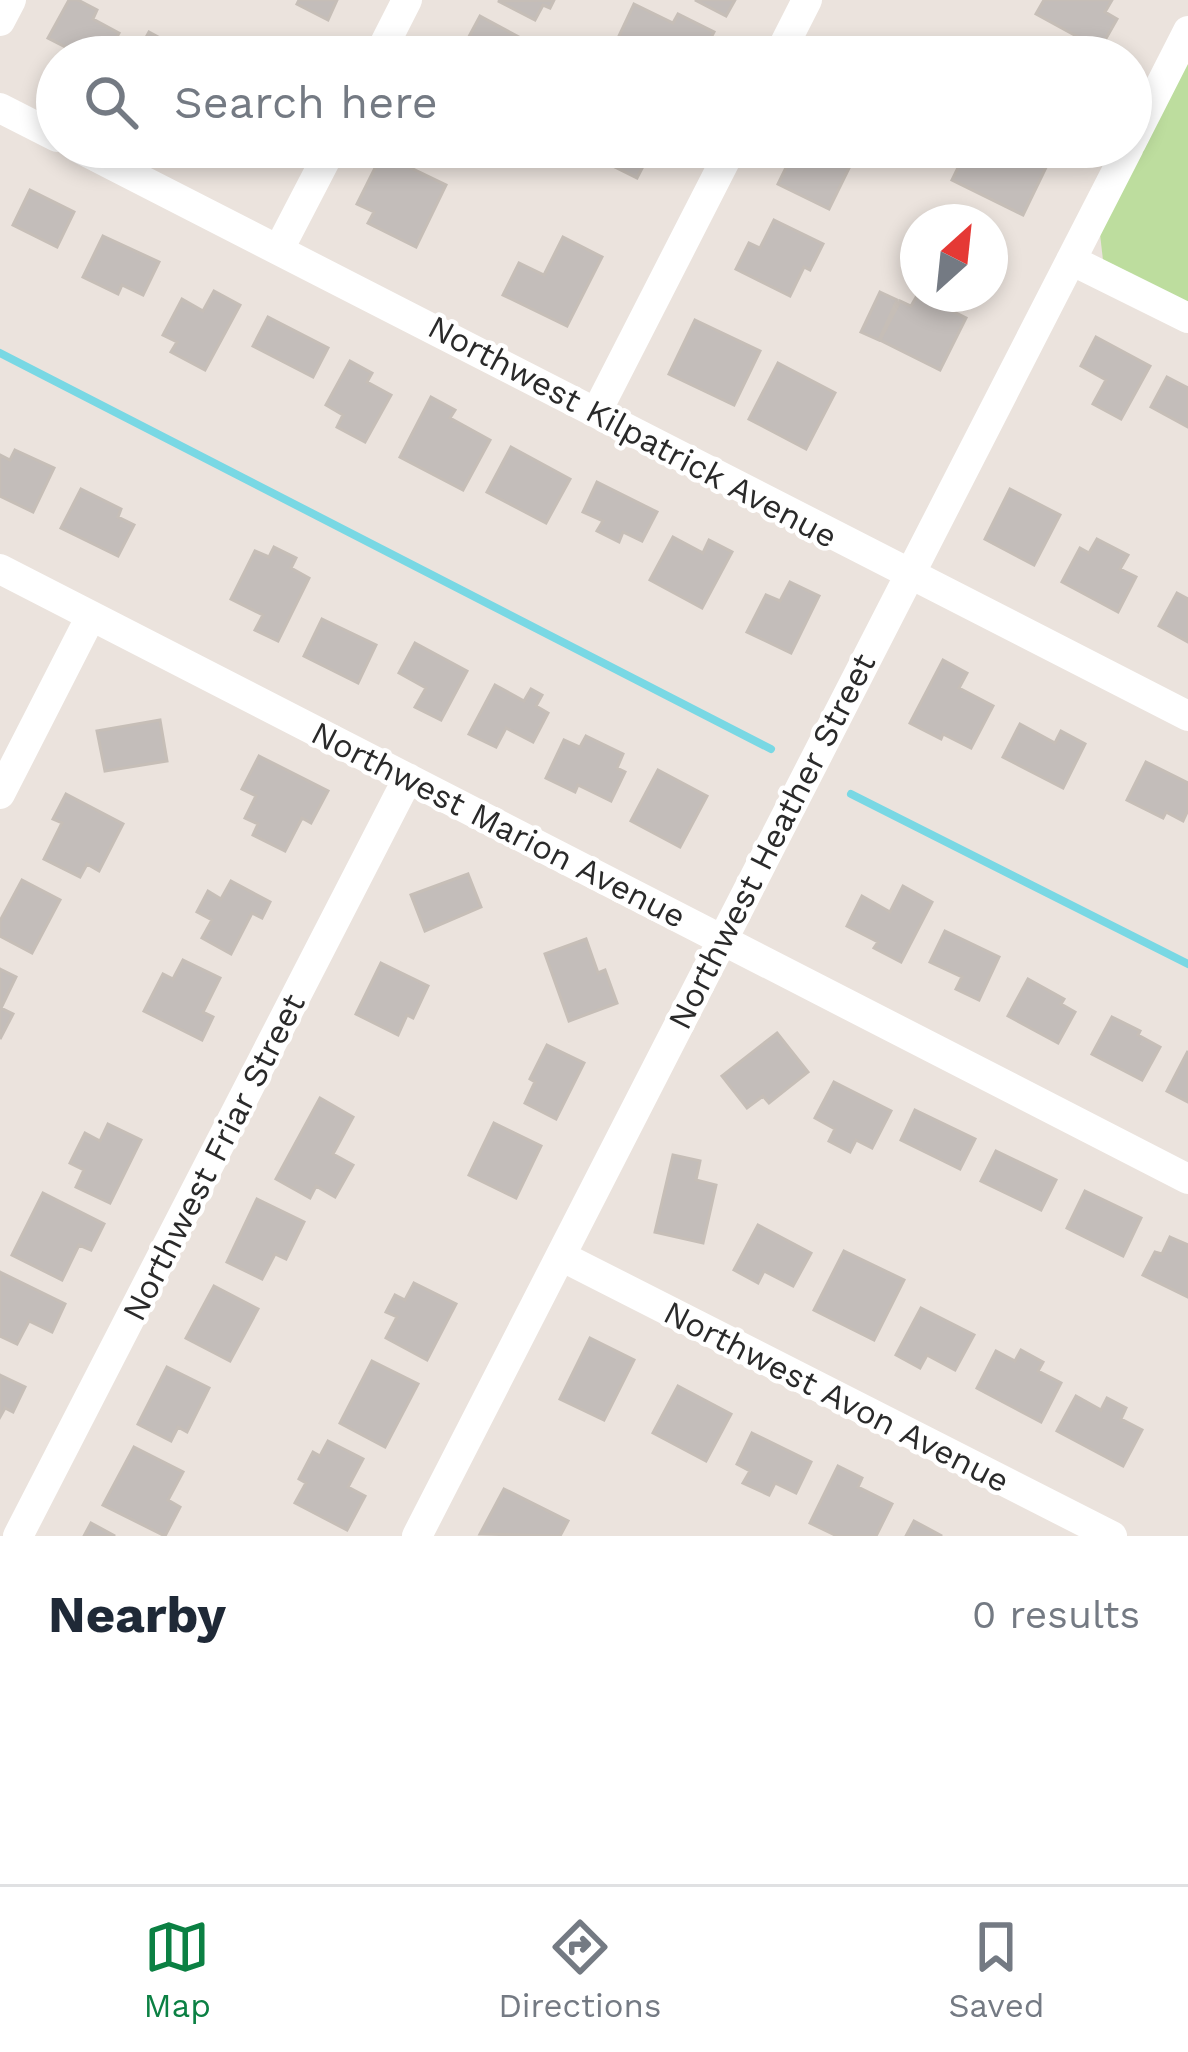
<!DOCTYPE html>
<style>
body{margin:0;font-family:"Work Sans",sans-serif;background:#f2f2f3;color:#1f2937}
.compass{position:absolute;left:900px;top:204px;width:108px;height:108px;border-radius:50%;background:#fff;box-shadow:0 6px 18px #0003;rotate:27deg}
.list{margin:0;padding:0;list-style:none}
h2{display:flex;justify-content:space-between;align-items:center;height:156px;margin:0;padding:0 48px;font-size:51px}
h2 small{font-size:39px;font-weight:400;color:#747a83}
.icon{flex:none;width:66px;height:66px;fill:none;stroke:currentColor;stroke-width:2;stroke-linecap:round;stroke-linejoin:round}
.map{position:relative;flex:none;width:1188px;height:1536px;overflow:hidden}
.search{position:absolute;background:#fff;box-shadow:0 6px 18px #0003;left:36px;right:36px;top:36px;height:132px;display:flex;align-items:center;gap:30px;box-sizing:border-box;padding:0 42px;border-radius:66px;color:#747a83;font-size:45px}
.sheet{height:348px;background:#fff}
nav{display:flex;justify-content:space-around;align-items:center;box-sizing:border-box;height:168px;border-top:3px solid #e0e1e3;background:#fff;font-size:33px;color:#747a83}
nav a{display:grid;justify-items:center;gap:6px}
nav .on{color:#0b8043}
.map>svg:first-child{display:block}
.green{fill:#bddd9e}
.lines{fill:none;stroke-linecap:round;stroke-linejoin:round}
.stream{stroke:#79d8e4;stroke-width:8}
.building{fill:#c3bdba;stroke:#c6beb7;stroke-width:3}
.minor{stroke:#fff;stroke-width:30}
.labels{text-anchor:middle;stroke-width:9;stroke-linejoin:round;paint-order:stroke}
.street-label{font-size:33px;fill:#2a2a2a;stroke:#fff}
</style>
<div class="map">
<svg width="1188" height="1536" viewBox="0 0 1188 1536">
<rect width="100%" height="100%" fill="#ebe3dd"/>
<path class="green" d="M 1188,50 L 1188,306 L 1103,260 L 1100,234 Z"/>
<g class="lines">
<path class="stream" d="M 0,353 L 771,749
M 851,794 L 1188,964"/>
</g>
<path class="building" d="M 69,0 L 78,0 L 97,10 L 93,19 L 119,33 L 106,57 L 77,57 L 79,54 L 48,38 Z
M 299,0 L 337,0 L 328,20 L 297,4 Z
M 554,0 L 550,8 L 543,5 L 535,20 L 498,1 Z
M 695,0 L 735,0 L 726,16 Z
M 1044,0 L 1112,0 L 1105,12 L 1117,19 L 1100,49 L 1036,14 Z
M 634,4 L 673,23 L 678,14 L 714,32 L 701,57 L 626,57 L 632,45 L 618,38 Z
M 480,16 L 530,43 L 522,57 L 458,57 Z
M 149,32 L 195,57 L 135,57 Z
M 595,147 L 653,147 L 637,178 L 591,155 Z
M 796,147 L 831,147 L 854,158 L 829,209 L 778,184 Z
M 968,147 L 1046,147 L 1054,151 L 1023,215 L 952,180 Z
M 382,154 L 446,185 L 416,247 L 368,223 L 374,212 L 357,204 Z
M 30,190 L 74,212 L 57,247 L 13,225 Z
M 774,220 L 823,244 L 810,270 L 804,267 L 790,296 L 736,269 L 749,243 L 760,248 Z
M 103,236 L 159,262 L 143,295 L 122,285 L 118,294 L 83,277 Z
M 563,237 L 602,257 L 567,326 L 503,295 L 519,263 L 544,275 Z
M 214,291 L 240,305 L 205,370 L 171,352 L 177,342 L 163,335 L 182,299 L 203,311 Z
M 880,292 L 897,300 L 879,340 L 861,332 Z
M 918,294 L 966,318 L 940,370 L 880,340 L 900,301 L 911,306 Z
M 268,317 L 328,348 L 313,377 L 253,346 Z
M 695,320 L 760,351 L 734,405 L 669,374 Z
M 1096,337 L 1150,366 L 1121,419 L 1093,404 L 1106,380 L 1081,366 Z
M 350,361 L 372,373 L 367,382 L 391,395 L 365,442 L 337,427 L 343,415 L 326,405 Z
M 778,363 L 835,393 L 806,449 L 749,419 Z
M 1167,377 L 1188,388 L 1188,427 L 1151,407 Z
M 431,397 L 455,410 L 450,418 L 490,440 L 463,490 L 400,457 Z
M 511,447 L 570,479 L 546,523 L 487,492 Z
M 15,450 L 54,468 L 33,512 L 0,496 L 0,455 L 10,460 Z
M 597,482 L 657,512 L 642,541 L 623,532 L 619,542 L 597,531 L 603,521 L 583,512 Z
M 81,489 L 121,509 L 118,517 L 134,525 L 118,556 L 61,528 Z
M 1010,489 L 1060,515 L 1034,565 L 985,539 Z
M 673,537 L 703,553 L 709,540 L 732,552 L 702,608 L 650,580 Z
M 1097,539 L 1128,555 L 1120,569 L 1136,577 L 1118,612 L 1062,582 L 1080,548 L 1089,553 Z
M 274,547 L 296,558 L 291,568 L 309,578 L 278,641 L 255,630 L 263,615 L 231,599 L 255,551 L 269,557 Z
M 790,582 L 819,596 L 791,653 L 747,632 L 766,595 L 780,601 Z
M 1177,593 L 1188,599 L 1188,642 L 1159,626 Z
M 322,619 L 376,645 L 358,683 L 304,656 Z
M 415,643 L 467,671 L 441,720 L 415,707 L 426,688 L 399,673 Z
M 943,660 L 967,673 L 959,688 L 993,706 L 971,748 L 943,734 L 941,739 L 910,723 Z
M 495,685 L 524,701 L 531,689 L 542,695 L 536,706 L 548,713 L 533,742 L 506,728 L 496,747 L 469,734 Z
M 160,720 L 167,761 L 105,771 L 97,731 Z
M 1020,724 L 1055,743 L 1061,731 L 1085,744 L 1063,788 L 1003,757 Z
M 586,736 L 623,754 L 617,768 L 625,772 L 611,801 L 578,785 L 575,792 L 546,778 L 564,740 L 580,747 Z
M 259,756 L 328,791 L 311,823 L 302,818 L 285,851 L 253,835 L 258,824 L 245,818 L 256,796 L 242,789 Z
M 1146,762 L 1188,783 L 1188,810 L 1183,821 L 1166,812 L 1163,818 L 1127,800 Z
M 658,770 L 707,796 L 680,847 L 631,821 Z
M 66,794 L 123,824 L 99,871 L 87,864 L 80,877 L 44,859 L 62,823 L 53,819 Z
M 468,874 L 481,907 L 425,931 L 411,895 Z
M 22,880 L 60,900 L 32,953 L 0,936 L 0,921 Z
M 231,881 L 270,902 L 262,918 L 252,913 L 231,954 L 202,938 L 212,920 L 197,912 L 208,891 L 221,899 Z
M 903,886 L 932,902 L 901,962 L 874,948 L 878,942 L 847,926 L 862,896 L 890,912 Z
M 945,931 L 999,957 L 979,1000 L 956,989 L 962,977 L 930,962 Z
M 586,939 L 598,973 L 605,970 L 617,1003 L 569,1021 L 545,954 Z
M 183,960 L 220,978 L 203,1012 L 213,1017 L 202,1040 L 144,1011 L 163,974 L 173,979 Z
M 381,963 L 428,986 L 413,1018 L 407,1015 L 398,1035 L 356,1014 Z
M 0,969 L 16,977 L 1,1008 L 13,1014 L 0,1039 Z
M 1028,979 L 1064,999 L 1061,1004 L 1075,1012 L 1058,1043 L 1008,1016 Z
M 1112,1017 L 1140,1031 L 1138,1035 L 1160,1047 L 1142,1080 L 1092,1054 Z
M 777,1033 L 808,1072 L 769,1103 L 763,1096 L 747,1108 L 722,1076 Z
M 547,1045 L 584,1063 L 556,1119 L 525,1103 L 535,1082 L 530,1079 Z
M 1188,1051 L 1188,1102 L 1167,1091 Z
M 834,1082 L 891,1111 L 872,1148 L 856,1140 L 850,1152 L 829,1141 L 835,1129 L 815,1118 Z
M 320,1098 L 353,1117 L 333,1154 L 353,1165 L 335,1197 L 316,1186 L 310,1198 L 276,1179 Z
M 915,1110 L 975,1139 L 960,1169 L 901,1140 Z
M 494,1123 L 541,1146 L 516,1198 L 469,1175 Z
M 108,1124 L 141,1140 L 110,1203 L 76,1187 L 84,1170 L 70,1163 L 85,1133 L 100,1141 Z
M 996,1151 L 1056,1180 L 1041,1210 L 981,1181 Z
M 673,1155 L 700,1161 L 696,1180 L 716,1185 L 703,1243 L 655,1232 Z
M 1085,1191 L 1141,1218 L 1123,1256 L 1067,1228 Z
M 43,1193 L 104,1224 L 91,1250 L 79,1245 L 62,1280 L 12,1255 Z
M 257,1199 L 304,1222 L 286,1259 L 275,1254 L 262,1279 L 227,1262 Z
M 758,1225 L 811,1253 L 793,1286 L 764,1271 L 758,1283 L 734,1270 Z
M 1170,1237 L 1188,1245 L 1188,1297 L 1143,1275 L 1155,1252 L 1162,1254 Z
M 844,1251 L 904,1280 L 874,1340 L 814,1310 Z
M 0,1272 L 65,1304 L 52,1332 L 29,1321 L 17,1344 L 0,1336 Z
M 414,1283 L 456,1304 L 427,1360 L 386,1338 L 397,1317 L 386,1312 L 395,1295 L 405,1300 Z
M 214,1286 L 258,1309 L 230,1361 L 186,1338 Z
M 921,1308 L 974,1335 L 955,1370 L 927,1355 L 920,1368 L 896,1355 Z
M 590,1338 L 634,1360 L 604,1420 L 560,1399 Z
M 1021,1350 L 1043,1362 L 1038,1371 L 1061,1383 L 1041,1422 L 977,1388 L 996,1351 L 1015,1361 Z
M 372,1361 L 418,1384 L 385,1447 L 340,1423 Z
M 167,1367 L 209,1388 L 187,1432 L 178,1427 L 171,1441 L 138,1424 Z
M 0,1375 L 25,1387 L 13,1412 L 5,1408 L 0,1417 Z
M 678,1386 L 731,1414 L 706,1461 L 653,1433 Z
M 1076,1396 L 1101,1410 L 1107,1398 L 1126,1408 L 1121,1419 L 1142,1430 L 1123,1466 L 1057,1431 Z
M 752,1433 L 811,1462 L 796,1493 L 775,1483 L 769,1495 L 743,1483 L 750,1471 L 737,1464 Z
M 328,1441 L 363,1459 L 348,1487 L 365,1496 L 347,1530 L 295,1503 L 306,1483 L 299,1479 L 313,1452 L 320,1456 Z
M 134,1447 L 183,1472 L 168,1500 L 180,1507 L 165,1536 L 103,1505 Z
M 838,1466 L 862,1478 L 858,1487 L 892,1504 L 876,1536 L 837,1536 L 810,1523 Z
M 504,1489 L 568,1521 L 560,1536 L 480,1534 Z
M 914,1521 L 942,1536 L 906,1536 Z
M 91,1523 L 115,1536 L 84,1536 Z"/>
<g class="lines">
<path class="minor" d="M 0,21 L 11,0
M 378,57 L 407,0
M 778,57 L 807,0
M 0,108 L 57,137
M 1131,143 L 1188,31
M 77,147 L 1188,716
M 279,249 L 332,147
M 1071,260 L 1188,318
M 597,411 L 732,147
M 0,569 L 1188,1179
M 0,794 L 91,616
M 561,1256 L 1112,1536
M 18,1536 L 408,778
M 417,1536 L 1129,147"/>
</g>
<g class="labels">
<g class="street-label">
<text transform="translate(633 431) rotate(28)" y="12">Northwest Kilpatrick Avenue</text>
<text transform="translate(499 824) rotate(27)" y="12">Northwest Marion Avenue</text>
<text transform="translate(771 841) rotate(-63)" y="12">Northwest Heather Street</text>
<text transform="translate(213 1157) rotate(-63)" y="12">Northwest Friar Street</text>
<text transform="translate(837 1396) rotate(27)" y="12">Northwest Avon Avenue</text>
</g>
</g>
</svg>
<svg class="compass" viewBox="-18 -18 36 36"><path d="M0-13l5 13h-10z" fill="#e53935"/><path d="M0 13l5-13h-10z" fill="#747a83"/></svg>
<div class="search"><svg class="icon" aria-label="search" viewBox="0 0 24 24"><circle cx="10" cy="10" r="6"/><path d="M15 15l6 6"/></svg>Search here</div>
</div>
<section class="sheet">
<h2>Nearby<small>0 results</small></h2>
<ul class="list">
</ul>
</section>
<nav>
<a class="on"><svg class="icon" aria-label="map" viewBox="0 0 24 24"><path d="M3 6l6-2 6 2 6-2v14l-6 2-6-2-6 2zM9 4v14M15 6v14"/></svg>Map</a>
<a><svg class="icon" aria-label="directions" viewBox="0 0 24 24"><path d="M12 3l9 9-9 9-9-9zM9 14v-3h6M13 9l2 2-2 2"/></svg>Directions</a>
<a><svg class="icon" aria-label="saved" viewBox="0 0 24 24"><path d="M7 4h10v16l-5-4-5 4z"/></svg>Saved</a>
</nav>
